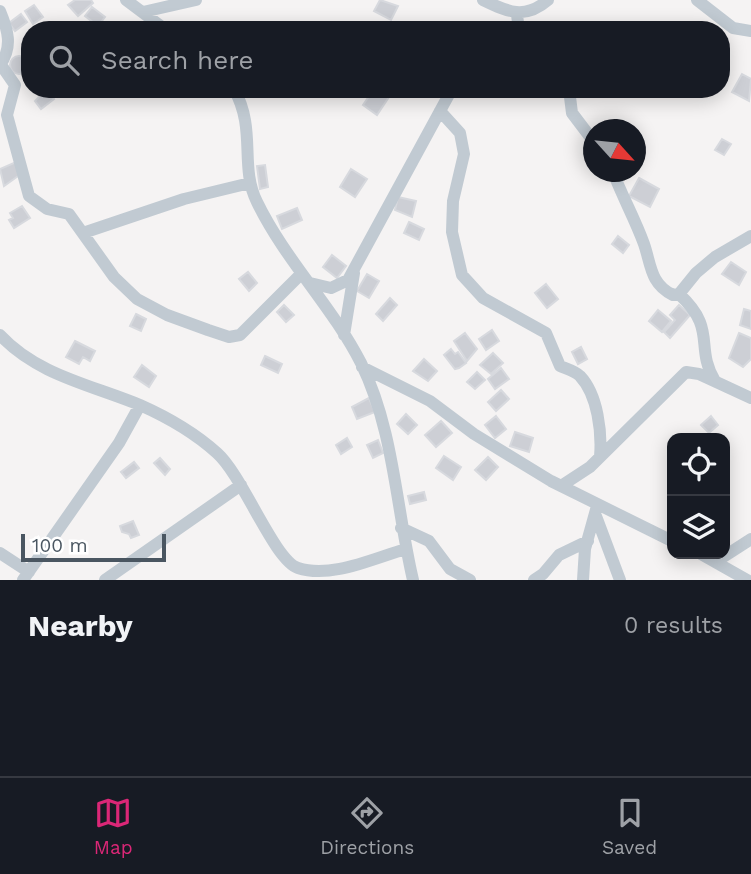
<!DOCTYPE html>
<style>
body{margin:0;font-family:"Work Sans",sans-serif;background:#242831;color:#f1f3f6}
.controls{position:absolute;right:21px;bottom:21px;display:grid;overflow:hidden;border-radius:14px;box-shadow:0 4px 18px #0003}
.controls button{width:63px;height:63px;display:grid;place-items:center;padding:0;border:0;border-bottom:2px solid #363941;background:#171b24;color:#f1f3f6;font:35px sans-serif}
.compass{position:absolute;left:583px;top:119px;width:63px;height:63px;border-radius:50%;background:#171b24;box-shadow:0 4px 18px #0003;rotate:117deg}
.scale{position:absolute;left:21px;bottom:18px;width:145px;box-sizing:border-box;padding-left:7px;border:4px solid #4a5661;border-top:0;font-size:19px;line-height:24px;white-space:nowrap;color:#4a5661;-webkit-text-stroke:5px #fff;paint-order:stroke}
.list{margin:0;padding:0;list-style:none}
h2{display:flex;justify-content:space-between;align-items:center;height:91px;margin:0;padding:0 28px;font-size:30px}
h2 small{font-size:23px;font-weight:400;color:#9ea1a6}
.icon{flex:none;width:38px;height:38px;fill:none;stroke:currentColor;stroke-width:2;stroke-linecap:round;stroke-linejoin:round}
.map{position:relative;flex:none;width:751px;height:580px;overflow:hidden}
.search{position:absolute;background:#171b24;box-shadow:0 4px 18px #0003;left:21px;right:21px;top:21px;height:77px;display:flex;align-items:center;gap:18px;box-sizing:border-box;padding:0 24px;border-radius:28px;color:#9ea1a6;font-size:26px}
.sheet{height:196px;background:#171b24}
nav{display:flex;justify-content:space-around;align-items:center;box-sizing:border-box;height:98px;border-top:2px solid #363941;background:#171b24;font-size:19px;color:#9ea1a6}
nav a{display:grid;justify-items:center;gap:4px}
nav .on{color:#db2777}
.map>svg:first-child{display:block}
.building{fill:#cdcfd5;stroke:#d7d9de;stroke-width:2}
.lines{fill:none;stroke-linecap:round;stroke-linejoin:round}
.minor{stroke:#c1cad2;stroke-width:12}
</style>
<div class="map">
<svg width="751" height="580" viewBox="0 0 751 580">
<rect width="100%" height="100%" fill="#f5f3f3"/>
<path class="building" d="M 75,0 L 91,0 L 93,3 L 78,16 L 68,5 Z
M 380,0 L 398,6 L 391,20 L 374,11 Z
M 34,5 L 43,17 L 33,24 L 25,11 Z
M 92,7 L 105,17 L 98,26 L 85,16 Z
M 21,14 L 27,22 L 15,31 L 9,23 Z
M10 65a9 9 0 1 1 18 0a9 9 0 1 1-18 0Z
M 742,74 L 751,79 L 749,101 L 732,92 Z
M 374,89 L 385,89 L 391,94 L 377,115 L 363,105 Z
M 49,92 L 54,99 L 41,109 L 35,101 L 43,93 L 45,95 Z
M 722,139 L 731,144 L 724,155 L 715,150 Z
M 16,162 L 21,174 L 4,186 L 0,169 Z
M 265,165 L 268,187 L 260,189 L 257,166 Z
M 351,169 L 367,179 L 355,197 L 340,187 Z
M 639,178 L 659,189 L 650,207 L 629,196 Z
M 398,197 L 416,201 L 412,217 L 395,210 Z
M 22,206 L 30,218 L 14,228 L 9,220 L 13,218 L 10,213 Z
M 297,208 L 302,220 L 282,229 L 277,216 Z
M 409,222 L 424,229 L 419,240 L 404,233 Z
M 618,236 L 629,245 L 623,253 L 612,244 Z
M 332,255 L 346,266 L 337,278 L 323,267 Z
M 731,262 L 746,272 L 739,285 L 722,274 Z
M 248,272 L 257,283 L 249,291 L 239,279 Z
M 367,274 L 379,281 L 369,298 L 357,291 Z
M 546,284 L 558,299 L 547,308 L 535,293 Z
M 390,298 L 397,305 L 383,321 L 376,314 Z
M 284,305 L 294,315 L 286,322 L 277,312 Z
M 679,305 L 690,315 L 670,338 L 664,332 L 675,320 L 670,315 Z
M 744,309 L 751,311 L 751,329 L 740,325 Z
M 658,310 L 671,321 L 662,332 L 649,321 Z
M 136,314 L 146,319 L 141,331 L 130,326 Z
M 492,330 L 499,341 L 486,350 L 479,339 Z
M 465,333 L 477,349 L 467,361 L 454,341 Z
M 739,333 L 751,338 L 751,359 L 743,367 L 729,358 Z
M 75,341 L 95,351 L 90,361 L 83,357 L 79,364 L 66,357 Z
M 581,347 L 587,359 L 578,364 L 572,352 Z
M 451,349 L 455,354 L 458,352 L 466,363 L 459,368 L 455,369 L 444,355 Z
M 493,353 L 503,363 L 491,374 L 480,365 Z
M 265,356 L 282,364 L 278,373 L 261,365 Z
M 424,359 L 437,371 L 428,381 L 413,371 Z
M 142,365 L 156,376 L 149,387 L 134,377 Z
M 501,368 L 509,379 L 495,389 L 488,379 Z
M 477,372 L 485,380 L 475,389 L 467,382 Z
M 501,390 L 509,399 L 496,411 L 488,402 Z
M 369,398 L 375,412 L 357,419 L 352,407 Z
M 406,414 L 417,425 L 408,434 L 397,424 Z
M 496,416 L 506,429 L 495,438 L 485,425 Z
M 711,416 L 718,425 L 709,433 L 701,425 Z
M 441,421 L 452,433 L 436,447 L 425,435 Z
M 515,432 L 533,438 L 529,452 L 510,446 Z
M 347,438 L 352,447 L 341,454 L 336,445 Z
M 378,440 L 383,453 L 373,458 L 367,445 Z
M 444,456 L 461,467 L 453,480 L 436,468 Z
M 488,457 L 498,467 L 486,480 L 475,470 Z
M 160,458 L 170,469 L 165,475 L 154,463 Z
M 134,462 L 139,468 L 126,478 L 121,472 Z
M 424,492 L 426,500 L 410,504 L 408,496 Z
M 133,521 L 139,535 L 131,538 L 129,534 L 122,532 L 120,526 Z"/>
<g class="lines">
<path class="minor" d="M 126,0 L 166,30
M 483,0 C 508,12 525,20 548,0
M 697,0 L 733,28 L 751,31
M 0,11 C 8,30 13,47 0,65
M 143,12 L 196,0
M 517,15 L 519,30
M 1,65 L 15,85 L 7,115 L 29,196 L 47,209 L 69,214 L 114,277 L 137,299 L 167,315 L 208,330 L 229,337 L 240,335 L 301,274
M 234,89 C 257,130 239,166 257,202 C 285,260 332,306 361,363 C 394,430 396,508 413,580
M 569,89 L 572,113 L 594,142
M 440,111 L 460,133 L 464,154 L 453,201 L 452,232 L 462,275 L 483,298 L 546,333 L 560,366 C 567,369 575,371 580,376 C 598,395 602,433 600,457
M 613,172 C 622,196 635,219 644,244 C 651,264 650,284 673,295 L 679,294
M 83,233 L 184,199 L 250,183
M 310,283 L 331,288 L 348,280 L 452,89
M 0,335 C 37,375 92,385 140,405 C 167,417 196,434 217,453 C 243,476 274,560 298,568 C 331,579 374,558 406,549
M 344,335 L 354,273
M 362,367 L 430,401 L 474,434 L 551,481 L 672,541
M 715,381 C 694,346 718,330 679,294 L 696,273 L 715,257 L 751,236
M 561,486 L 590,467 L 686,372 L 699,374 L 751,398
M 596,516 L 620,580
M 401,528 L 429,541 L 450,569 L 470,580
M 0,553 L 29,572
M 701,554 L 747,580
M 717,561 L 751,539
M 23,580 L 119,443 L 140,405
M 105,580 L 241,485
M 534,580 L 543,574 L 559,555 L 588,541
M 583,580 L 585,549 L 597,506"/>
</g>
</svg>
<div class="controls">
<button><svg class="icon" aria-label="locate" viewBox="0 0 24 24"><circle cx="12" cy="12" r="6"/><path d="M12 2v4M12 18v4M2 12h4M18 12h4"/></svg></button>
<button><svg class="icon" aria-label="layers" viewBox="0 0 24 24"><path d="M12 4l9 5-9 5-9-5zM3 14l9 5 9-5"/></svg></button>
</div>
<svg class="compass" viewBox="-18 -18 36 36"><path d="M0-13l5 13h-10z" fill="#e53935"/><path d="M0 13l5-13h-10z" fill="#9ea1a6"/></svg>
<div class="scale">100 m</div>
<div class="search"><svg class="icon" aria-label="search" viewBox="0 0 24 24"><circle cx="10" cy="10" r="6"/><path d="M15 15l6 6"/></svg>Search here</div>
</div>
<section class="sheet">
<h2>Nearby<small>0 results</small></h2>
<ul class="list">
</ul>
</section>
<nav>
<a class="on"><svg class="icon" aria-label="map" viewBox="0 0 24 24"><path d="M3 6l6-2 6 2 6-2v14l-6 2-6-2-6 2zM9 4v14M15 6v14"/></svg>Map</a>
<a><svg class="icon" aria-label="directions" viewBox="0 0 24 24"><path d="M12 3l9 9-9 9-9-9zM9 14v-3h6M13 9l2 2-2 2"/></svg>Directions</a>
<a><svg class="icon" aria-label="saved" viewBox="0 0 24 24"><path d="M7 4h10v16l-5-4-5 4z"/></svg>Saved</a>
</nav>
